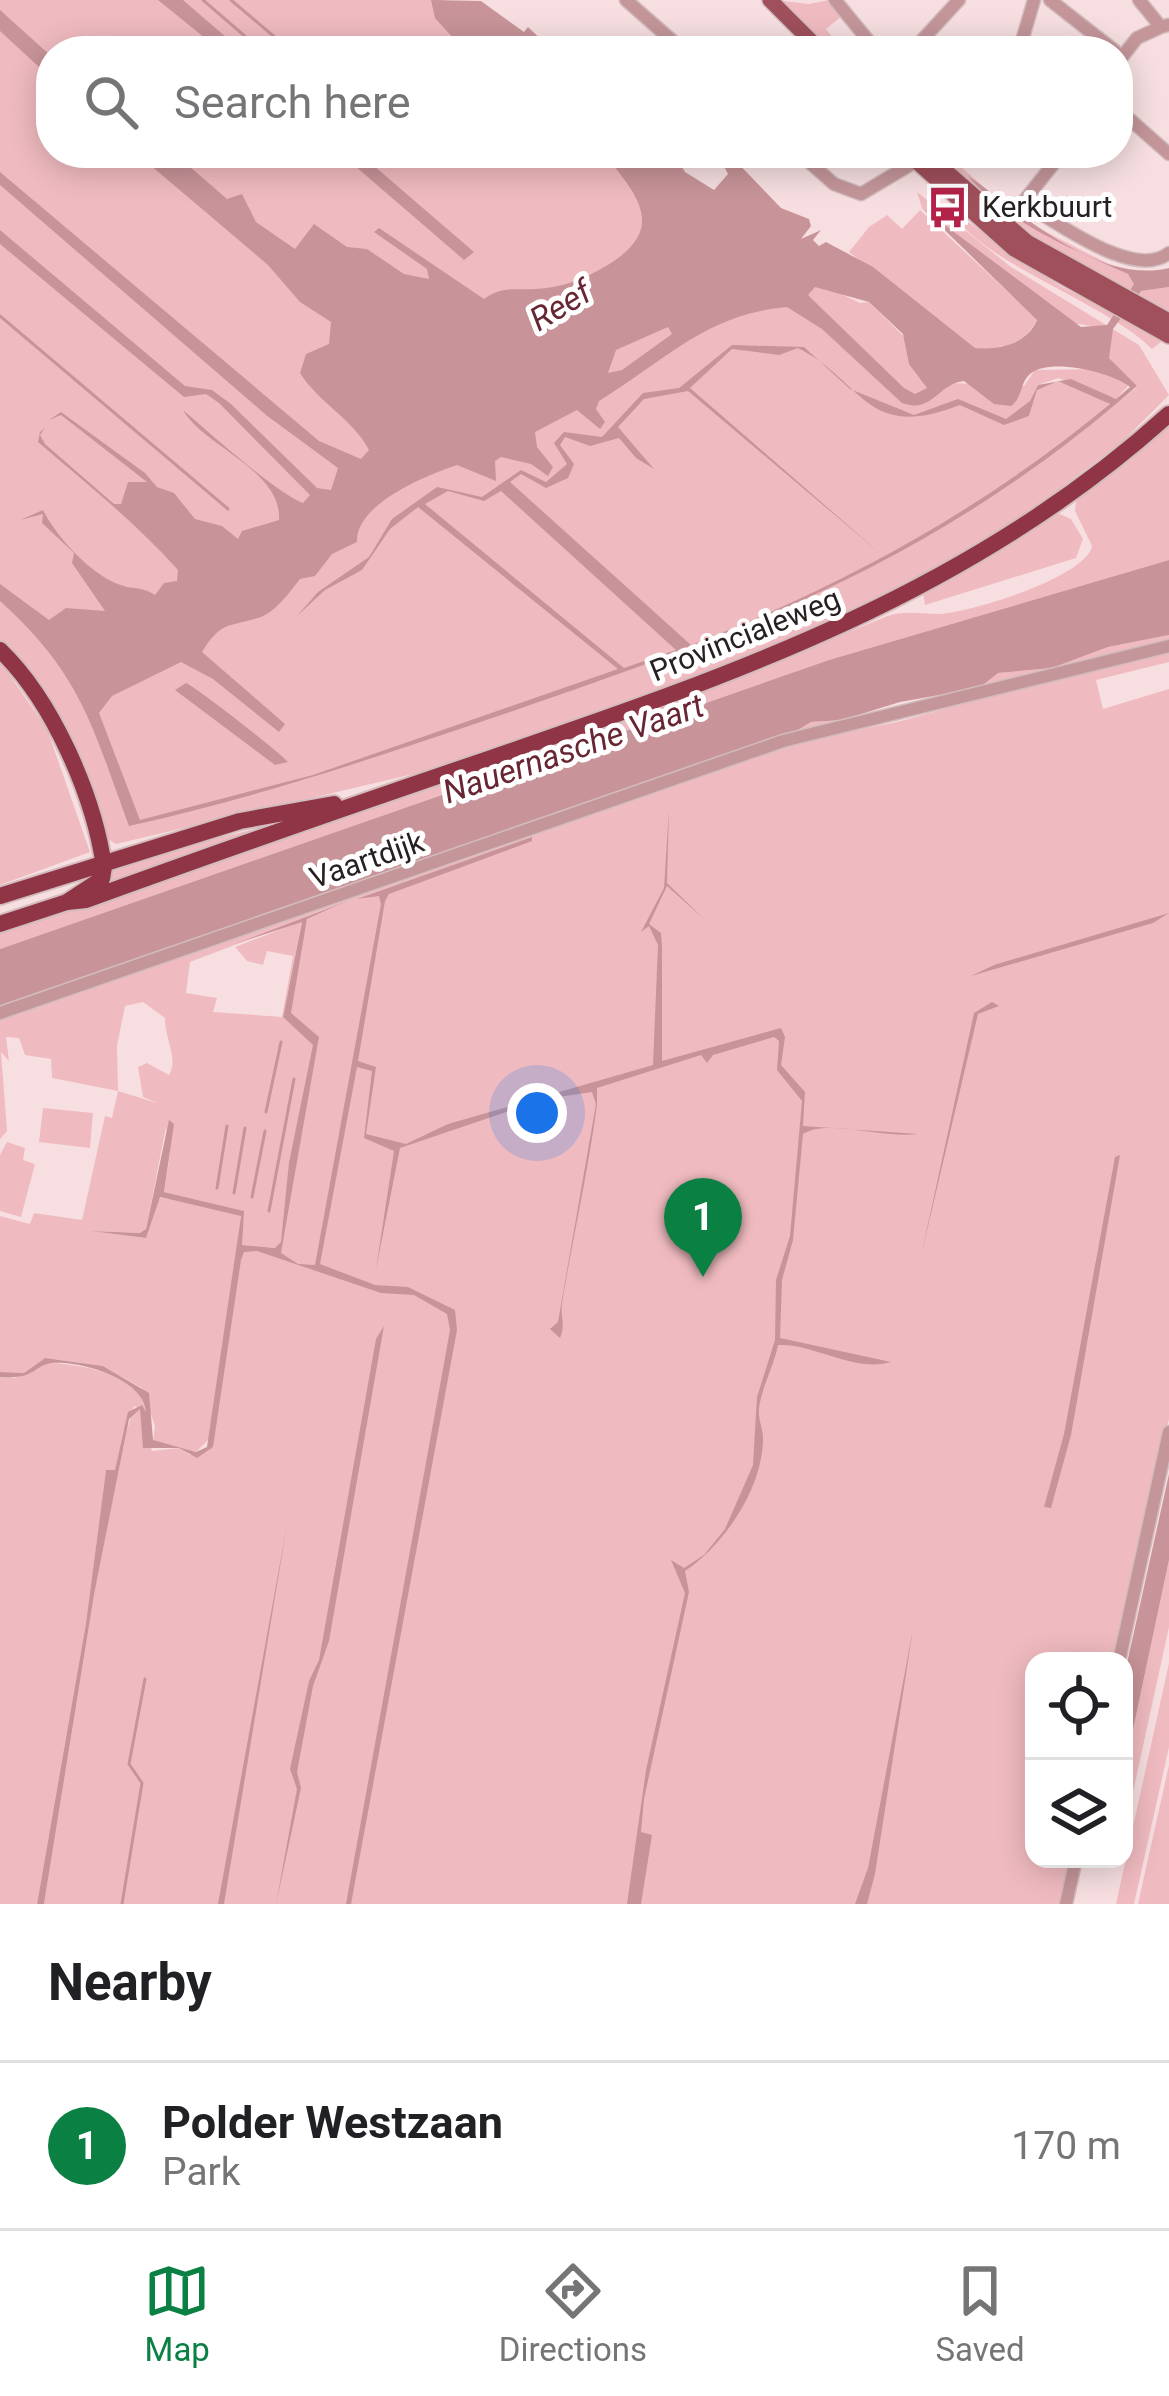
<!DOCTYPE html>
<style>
body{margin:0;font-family:Roboto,sans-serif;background:#f2f2f2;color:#202124}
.controls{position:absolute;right:36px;bottom:36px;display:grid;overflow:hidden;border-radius:24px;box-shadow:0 6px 30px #0003}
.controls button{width:108px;height:108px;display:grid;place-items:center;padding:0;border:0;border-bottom:3px solid #e0e0e0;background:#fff;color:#202124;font:60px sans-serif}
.you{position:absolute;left:537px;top:1113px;width:42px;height:42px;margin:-30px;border:9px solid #fff;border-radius:50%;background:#1a73e8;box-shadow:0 0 0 18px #1a73e833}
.badge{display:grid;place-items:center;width:78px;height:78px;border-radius:50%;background:#0b8043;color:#fff;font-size:39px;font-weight:700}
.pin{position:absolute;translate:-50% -99px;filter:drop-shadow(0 3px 6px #0008)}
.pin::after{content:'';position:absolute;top:63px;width:42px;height:36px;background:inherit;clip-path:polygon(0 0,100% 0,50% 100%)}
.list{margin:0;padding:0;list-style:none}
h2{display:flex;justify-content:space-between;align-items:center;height:156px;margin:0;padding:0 48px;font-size:51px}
h2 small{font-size:39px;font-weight:400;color:#757577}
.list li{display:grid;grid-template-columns:78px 1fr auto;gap:36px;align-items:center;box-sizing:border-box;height:168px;padding:0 48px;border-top:3px solid #e0e0e0}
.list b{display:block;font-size:45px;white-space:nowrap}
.list p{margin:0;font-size:39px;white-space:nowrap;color:#757577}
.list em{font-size:39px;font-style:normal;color:#757577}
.icon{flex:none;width:66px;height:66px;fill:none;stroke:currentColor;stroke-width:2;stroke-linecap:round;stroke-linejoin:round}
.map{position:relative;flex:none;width:1169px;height:1904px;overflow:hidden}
.search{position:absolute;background:#fff;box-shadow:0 6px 30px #0003;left:36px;right:36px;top:36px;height:132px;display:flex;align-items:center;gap:30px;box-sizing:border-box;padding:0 42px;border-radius:48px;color:#757577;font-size:45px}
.sheet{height:324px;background:#fff}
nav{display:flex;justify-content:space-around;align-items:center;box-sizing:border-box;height:168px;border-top:3px solid #e0e0e0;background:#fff;font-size:33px;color:#757577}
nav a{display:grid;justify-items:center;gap:6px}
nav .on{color:#0b8043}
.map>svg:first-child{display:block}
.green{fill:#f0bbc0;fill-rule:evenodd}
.water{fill:#c89499;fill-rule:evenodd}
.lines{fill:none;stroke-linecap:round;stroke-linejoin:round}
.stream{stroke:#c89499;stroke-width:3}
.minor-casing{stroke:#d2bcbe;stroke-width:15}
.major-casing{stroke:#d2bcbe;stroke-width:18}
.highway-casing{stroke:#d2bcbe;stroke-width:20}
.minor{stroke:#c4969a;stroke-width:12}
.major{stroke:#9f505b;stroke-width:15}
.highway{stroke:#903546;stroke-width:16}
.labels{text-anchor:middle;stroke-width:10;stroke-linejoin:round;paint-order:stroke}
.poi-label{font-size:30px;fill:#281f20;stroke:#fff;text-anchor:start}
.street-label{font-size:30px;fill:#281f20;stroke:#fff}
.water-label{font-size:33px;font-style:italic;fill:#682632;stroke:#fff}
</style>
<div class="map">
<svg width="1169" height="1904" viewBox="0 0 1169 1904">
<rect width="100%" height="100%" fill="#f7dfe1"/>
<path class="green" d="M 0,0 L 444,0 L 473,51 L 51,51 L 51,153 L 608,153 L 823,285 L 860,303 L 869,302 L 951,383 L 1024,386 L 1035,370 L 1097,369 L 1129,385 L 1116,399 L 1058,378 L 1038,385 L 1030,401 L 1014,414 L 1017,418 L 1029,416 L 1037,390 C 1061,370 1091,391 1110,405 L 1056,449 L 1137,387 L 1109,358 L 1103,328 L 1067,322 L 922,208 L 917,192 L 1011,267 L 1139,345 L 1169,395 L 1122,442 L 1010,526 L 825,630 L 456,764 L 116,844 L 105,837 L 54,708 L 0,640 Z
M 774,0 L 809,4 L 829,0 L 842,16 L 826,29 L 843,51 L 826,51 Z
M 952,159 L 1019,218 L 1128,274 L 1141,291 L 1169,287 L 1169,317 L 1030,236 L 949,166 Z
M 920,210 L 1037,319 C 1027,344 999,350 974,348 L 849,252 L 869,227 L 887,215 L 902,229 Z
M 951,210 L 1060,286 L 1165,339 L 1152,349 C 1105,302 978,262 951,210 Z
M 1169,418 L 1169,560 L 829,660 L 0,949 L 0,934 C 296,832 597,737 885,617 C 903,610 921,614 939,614 C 970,613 1086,577 1092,546 L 1075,511 L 1077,494 Z
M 1055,512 L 1071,519 L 1083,539 L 1076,558 L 925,605 L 923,592 Z
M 1169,635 L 1169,641 L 793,733 L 811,722 L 842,720 L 944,694 L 998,673 L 1052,668 L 1108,647 Z
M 1169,648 L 1169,662 L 1096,680 L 1103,709 L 1169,689 L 1169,1419 L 1115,1661 L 1034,1661 L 1034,1859 L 1072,1859 L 1062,1904 L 44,1904 L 94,1595 L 129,1419 L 140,1408 L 152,1451 L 179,1448 L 190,1455 L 210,1449 L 209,1439 L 196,1452 L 153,1441 L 155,1426 L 142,1388 L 103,1366 L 45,1358 L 24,1373 L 0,1372 L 0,1216 L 30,1224 L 34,1213 L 82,1220 L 105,1116 L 112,1118 L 118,1091 L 52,1078 L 51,1059 L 25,1055 L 19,1038 L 6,1037 L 9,1061 L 1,1052 L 7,1131 L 0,1139 L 0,1017 L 783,745 L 897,722 ZM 347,902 L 307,919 L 289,1020 L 318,1040 L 284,1236 L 289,1162 L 314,1045 L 283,1017 L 302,921 L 235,947 L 247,961 L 263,965 L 267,951 L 293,956 L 282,1017 L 213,1012 L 217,998 L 186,993 L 190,962 ZM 143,1002 L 165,1018 C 164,1037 179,1059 169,1075 L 147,1063 L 138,1067 L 143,1097 L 157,1103 L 118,1091 L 117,1046 L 125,1006 ZM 166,1127 L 170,1154 L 164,1192 L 243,1211 L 241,1245 L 276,1248 L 242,1251 L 217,1392 L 241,1215 L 159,1197 L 146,1238 L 92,1231 L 141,1233 L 146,1229 Z
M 0,661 L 47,729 L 90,852 L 0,885 Z
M 292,820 L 108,885 L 111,864 Z
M 43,1108 L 93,1113 L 90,1148 L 39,1142 Z
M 7,1142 L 25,1148 L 23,1160 L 35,1164 L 21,1217 L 0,1211 L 0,1155 Z
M 46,1363 C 79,1363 144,1375 147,1414 L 134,1406 L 115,1471 L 106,1471 L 86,1623 L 37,1904 L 0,1904 L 0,1377 L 15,1378 Z
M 1169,1560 L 1169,1627 L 1124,1833 L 1124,1772 Z
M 1169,1663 L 1169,1747 L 1134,1904 L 1116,1904 Z
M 1169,1765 L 1169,1904 L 1138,1904 Z"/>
<path class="water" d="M 158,0 L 183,0 L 242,51 L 221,51 Z
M 431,0 L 481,1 L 524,32 L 528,27 L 553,51 L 465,51 L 435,18 Z
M 0,10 L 51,56 L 51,78 L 0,31 Z
M 136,153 L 174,153 L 227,199 L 242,194 L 256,222 L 295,249 L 314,224 L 347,247 L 367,249 L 404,274 L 429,279 L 427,269 L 374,232 L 379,228 L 484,299 C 501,286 515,290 536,289 C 561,288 584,279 606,266 C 667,230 640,197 603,153 L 674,153 L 685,172 L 714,190 L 728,174 L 717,153 L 728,153 L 781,208 L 809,219 L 811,226 L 801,239 L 821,230 L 813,240 L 819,246 L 826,242 L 873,267 L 975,348 C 999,350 1027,344 1037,320 L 922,208 L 1081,327 L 1107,325 L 1134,284 L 1128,274 C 1074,250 1007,223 968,176 C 1023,214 1098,285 1169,268 L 1169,287 L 1141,291 L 1113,329 L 1109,358 L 1137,386 C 938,560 749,630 504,714 C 380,756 257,798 129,826 C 92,726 82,675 0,601 L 0,584 L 49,620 L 66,608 L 105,611 L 72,563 L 74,553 L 42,523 L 43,514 L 20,520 L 43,510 C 56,536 93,579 127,587 C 139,589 144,588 155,595 L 164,583 L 177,581 L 178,570 C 135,522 87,484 38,442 L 40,432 L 45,428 L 40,435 L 45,444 L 114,504 L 121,504 L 128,482 L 147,482 L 61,415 L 49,420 L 61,412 L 145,473 L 157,487 L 174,493 L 195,519 L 222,526 L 238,539 L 242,531 L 279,520 C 282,470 203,446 183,410 C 210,433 276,493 303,503 L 310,495 L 219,403 L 206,394 L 184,397 L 0,244 L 0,230 L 185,386 L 212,390 L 231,404 L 317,488 L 331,490 L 338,468 L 266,415 L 0,185 L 0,172 L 319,441 L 361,459 L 369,450 C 354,420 318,402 300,373 L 306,354 L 329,344 L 331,322 L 300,302 L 268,265 ZM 815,287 L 869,302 L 903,334 L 909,364 L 927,388 L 915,394 L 904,388 L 813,300 L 808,295 ZM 787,307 L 822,329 L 902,403 C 933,414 937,384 964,381 L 994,404 L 1011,406 C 1023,397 1020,382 1030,374 C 1049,357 1112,372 1130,387 L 1116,399 L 1071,379 L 1038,385 L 1030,401 L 1006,419 L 958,399 L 914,415 L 850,389 L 804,347 L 732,345 L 679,388 L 643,393 L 602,437 L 564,432 L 554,443 L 567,464 L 546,482 L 521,470 L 482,497 L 437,487 L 392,519 L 369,557 L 318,592 L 297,616 L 325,590 L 362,570 L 390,529 L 418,507 L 618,669 L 313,775 L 140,820 L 99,713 L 112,696 L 181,662 L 213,679 L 279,732 L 285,724 L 202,652 C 222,621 226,628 258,618 C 275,613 289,593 300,579 L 315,576 L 332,554 L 357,542 C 355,505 424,476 457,465 L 496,481 L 495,461 L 501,457 L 531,464 L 548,476 L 553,467 L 537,447 L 535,432 L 577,410 L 600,429 L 605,422 L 596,409 L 599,401 C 666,360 706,314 787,307 ZM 668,327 L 672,334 L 622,370 L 608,373 L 616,350 ZM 798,348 C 865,382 865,442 960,405 L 1004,425 L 1029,416 L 1037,390 L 1058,381 L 1110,404 C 982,510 845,585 691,645 L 510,482 L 521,474 L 546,488 L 568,478 L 574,464 L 560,445 L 565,437 L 590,446 L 619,438 L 636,458 L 654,469 L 618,427 L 644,399 L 688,391 L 881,554 L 690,388 L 732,349 L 779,355 ZM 448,491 L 484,501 L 501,491 L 676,650 L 624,668 L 425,504 Z
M 340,153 L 359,153 L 474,252 L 464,260 Z
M 1169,560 L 1169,635 L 1108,647 L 1052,668 L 998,673 L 979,688 L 900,702 L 842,720 L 811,722 L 793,733 L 0,1009 L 0,949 L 829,660 Z
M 186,683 C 193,685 281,753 288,762 L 275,765 L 175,690 Z
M 669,809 L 667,883 L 705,920 L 667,886 L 649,924 L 661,933 L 662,947 L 662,1061 L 781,1028 L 785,1037 L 781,1065 L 805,1092 L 803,1126 L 918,1134 C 885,1139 826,1118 803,1134 L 793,1240 L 782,1280 L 780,1338 L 891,1362 C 855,1373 813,1343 778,1345 C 774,1366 762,1386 759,1408 C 758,1418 762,1427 763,1436 C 764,1487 724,1545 685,1571 L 689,1592 L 644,1799 L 641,1832 L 652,1835 L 641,1904 L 627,1904 L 646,1770 L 685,1593 L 671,1560 L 684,1568 L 704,1555 L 725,1529 L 753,1465 L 757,1397 L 775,1340 L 776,1280 L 790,1236 L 802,1101 L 777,1070 L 779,1041 L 774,1037 L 713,1055 L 707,1063 L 701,1055 L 597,1088 L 597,1105 C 588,1172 573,1237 562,1303 C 560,1317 566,1325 560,1338 L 550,1329 L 558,1322 L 596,1104 L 592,1092 L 545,1099 L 400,1148 L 376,1269 L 394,1151 L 364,1138 L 372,1071 L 357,1067 L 320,1264 L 375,1285 L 408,1287 L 455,1310 L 457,1330 L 351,1904 L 346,1904 L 450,1330 L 447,1314 L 414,1295 L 381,1293 L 257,1251 L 244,1252 L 241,1260 L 213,1447 L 197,1458 L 179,1448 L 143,1448 L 140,1409 L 129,1419 L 94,1595 L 44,1904 L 37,1904 L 86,1623 L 106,1470 L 115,1470 L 128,1412 L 142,1405 L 146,1412 C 145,1380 81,1360 52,1363 C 34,1365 35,1380 0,1377 L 0,1372 L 24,1373 L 45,1358 L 103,1366 L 149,1393 L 153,1440 L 196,1452 L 207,1447 L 241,1216 L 160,1197 L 146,1238 L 91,1231 L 140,1233 L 146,1229 L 169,1120 L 174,1124 L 164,1192 L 244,1211 L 242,1245 L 275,1248 L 281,1242 L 289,1162 L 313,1045 L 283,1017 L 302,922 L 235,944 L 348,901 L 307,919 L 291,1013 L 319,1037 L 281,1253 L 298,1264 L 315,1265 L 381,904 L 379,896 L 357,899 L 532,837 L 532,841 L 389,894 L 385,901 L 358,1061 L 376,1067 L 366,1134 L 406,1144 L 448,1124 L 653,1065 L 658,945 L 649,926 L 641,932 L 664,888 Z
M 1169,913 L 1153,923 L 971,976 L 994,965 Z
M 992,1002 L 999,1006 L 978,1014 L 921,1256 L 974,1013 Z
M 1120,1155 L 1071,1435 L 1051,1508 L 1044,1507 L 1064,1434 L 1115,1157 Z
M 384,1326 L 329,1641 L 313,1686 L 297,1772 L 301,1788 L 276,1904 L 297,1789 L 290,1769 L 309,1681 L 319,1660 L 376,1339 Z
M 1169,1474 L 1169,1560 L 1124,1772 L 1124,1677 Z
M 287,1525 L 224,1904 L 218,1904 Z
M 913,1629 L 875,1874 L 867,1904 L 855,1904 L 868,1868 Z"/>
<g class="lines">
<path class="stream" d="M 203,0 L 262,51
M 231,0 L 291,51
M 0,316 L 228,509
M 266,1112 L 281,1042
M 217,1188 L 227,1126
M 234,1193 L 245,1128
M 252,1197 L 265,1131
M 269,1211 L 294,1079
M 122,1904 L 142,1783 L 129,1764 L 145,1679"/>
<defs>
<path id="minor" d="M 626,0 L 684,51
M 835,0 L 877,51
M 1050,0 L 1115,51
M 1139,0 L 1161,27 L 1168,25
M 912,51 L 959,0
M 1019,51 L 1034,0
M 1118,62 L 1137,38 L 1161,27
M 1118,109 L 1169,154
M 799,153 L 834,184 L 861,194 L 923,157
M 1062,153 L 1024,201 L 1030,207 C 1062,226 1136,280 1169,253
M 0,1013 L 783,741 L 1169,646
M 1119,1661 L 1169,1432
M 1066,1904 L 1076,1859"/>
<path id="major" d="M 770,0 L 821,51
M 907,153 L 1014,249 L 1169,336
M 925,153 L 1027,242 L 1169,321"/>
<path id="highway" d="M 0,650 C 52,700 94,795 104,867 L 102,879 L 67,902 L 0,924
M 0,896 L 240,821 L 334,804
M 67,902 L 86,900 C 221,851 356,804 491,758 C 736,674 973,592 1169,414"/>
</defs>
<use href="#minor" class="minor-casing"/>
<use href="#major" class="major-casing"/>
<use href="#highway" class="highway-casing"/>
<use href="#minor" class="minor"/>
<use href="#major" class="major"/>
<use href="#highway" class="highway"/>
</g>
<defs>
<symbol id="bus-bare" viewBox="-9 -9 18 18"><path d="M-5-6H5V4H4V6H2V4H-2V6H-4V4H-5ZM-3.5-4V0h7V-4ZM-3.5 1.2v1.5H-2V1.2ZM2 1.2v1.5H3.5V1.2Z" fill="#b42249" stroke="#fff" stroke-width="2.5" paint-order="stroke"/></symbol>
</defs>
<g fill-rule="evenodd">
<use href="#bus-bare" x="918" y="178" width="59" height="59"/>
</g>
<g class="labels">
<g class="poi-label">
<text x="982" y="217">Kerkbuurt</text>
</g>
<g class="street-label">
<text transform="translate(745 635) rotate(-22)" y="10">Provincialeweg</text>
<text transform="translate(367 860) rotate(-19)" y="10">Vaartdijk</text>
</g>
<g class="water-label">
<text transform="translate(560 305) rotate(-31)" y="12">Reef</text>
<text transform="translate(573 748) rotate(-19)" y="12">Nauernasche Vaart</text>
</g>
</g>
</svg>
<div class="controls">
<button><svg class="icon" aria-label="locate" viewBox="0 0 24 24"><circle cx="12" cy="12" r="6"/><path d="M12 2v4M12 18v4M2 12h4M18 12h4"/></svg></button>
<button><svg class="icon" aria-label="layers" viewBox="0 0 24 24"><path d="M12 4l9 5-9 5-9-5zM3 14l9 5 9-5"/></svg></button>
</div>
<div class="you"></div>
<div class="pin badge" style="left:703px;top:1277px">1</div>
<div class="search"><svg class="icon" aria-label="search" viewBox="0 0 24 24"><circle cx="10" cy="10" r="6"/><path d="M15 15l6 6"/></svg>Search here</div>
</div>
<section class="sheet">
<h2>Nearby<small></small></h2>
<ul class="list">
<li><span class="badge">1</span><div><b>Polder Westzaan</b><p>Park</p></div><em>170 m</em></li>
</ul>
</section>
<nav>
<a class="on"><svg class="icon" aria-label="map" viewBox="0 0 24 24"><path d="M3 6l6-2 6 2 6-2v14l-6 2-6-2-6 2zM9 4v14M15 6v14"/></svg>Map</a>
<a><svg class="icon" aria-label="directions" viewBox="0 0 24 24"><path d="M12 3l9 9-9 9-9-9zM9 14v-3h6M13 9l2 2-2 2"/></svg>Directions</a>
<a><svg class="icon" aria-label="saved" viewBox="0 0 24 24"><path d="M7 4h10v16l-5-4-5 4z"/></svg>Saved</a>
</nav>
